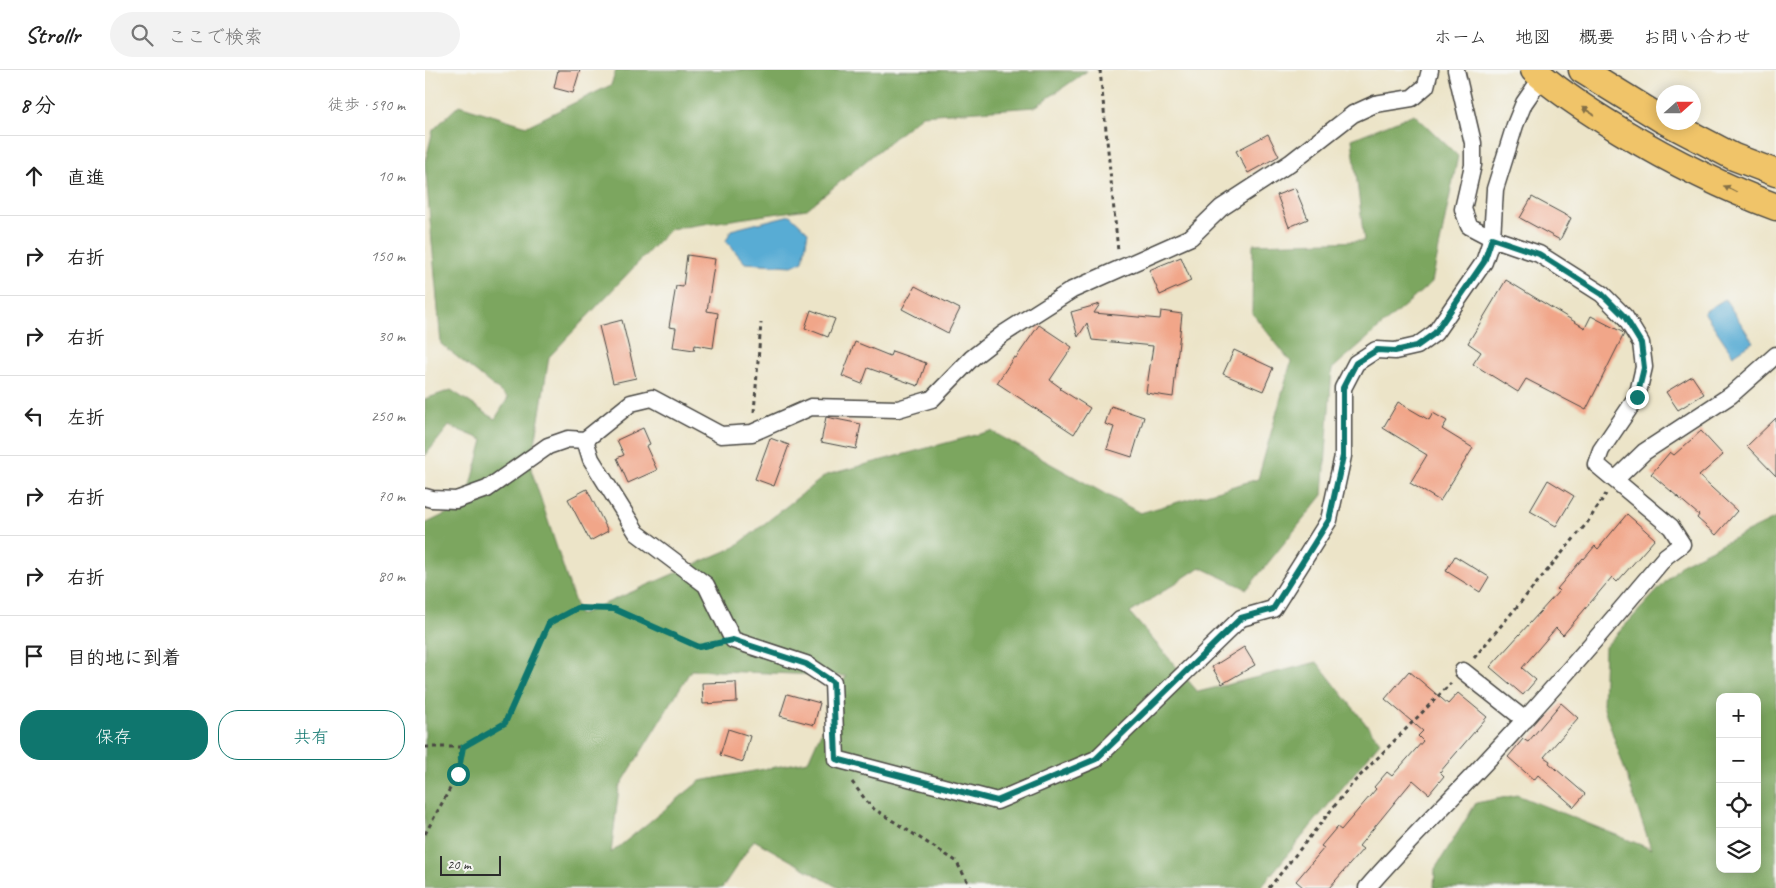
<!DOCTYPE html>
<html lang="ja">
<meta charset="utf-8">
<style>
body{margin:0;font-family:Caveat,"Klee One",sans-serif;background:#f2f2f2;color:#222}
.controls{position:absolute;right:15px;bottom:15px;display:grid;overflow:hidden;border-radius:10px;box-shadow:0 2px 12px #0003}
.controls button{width:45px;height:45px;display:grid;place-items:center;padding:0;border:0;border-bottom:1px solid #e0e0e0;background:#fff;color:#222;font:25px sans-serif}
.compass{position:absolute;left:1231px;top:15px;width:45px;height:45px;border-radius:50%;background:#fff;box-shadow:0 2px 12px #0003;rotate:69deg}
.scale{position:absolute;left:15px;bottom:12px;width:61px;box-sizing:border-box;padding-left:5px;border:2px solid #2b2b2b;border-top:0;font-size:14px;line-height:18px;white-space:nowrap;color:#2b2b2b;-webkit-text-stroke:4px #f6f6f2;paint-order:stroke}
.stop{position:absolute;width:15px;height:15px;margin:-11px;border:4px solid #0f766e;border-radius:50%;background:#fff}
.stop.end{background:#0f766e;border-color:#fff;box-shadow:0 1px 5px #0008}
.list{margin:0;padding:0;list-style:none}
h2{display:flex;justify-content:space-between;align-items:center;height:65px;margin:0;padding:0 20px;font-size:21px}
h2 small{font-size:16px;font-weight:400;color:#767676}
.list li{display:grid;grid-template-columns:32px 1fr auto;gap:15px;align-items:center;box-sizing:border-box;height:80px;padding:0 20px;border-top:1px solid #e0e0e0}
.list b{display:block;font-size:19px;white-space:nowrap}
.list em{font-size:16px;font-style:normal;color:#767676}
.actions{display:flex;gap:10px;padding:15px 20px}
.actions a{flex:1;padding:11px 0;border:1px solid #0f766e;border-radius:20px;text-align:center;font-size:18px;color:#0f766e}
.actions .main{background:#0f766e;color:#fff}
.icon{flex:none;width:28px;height:28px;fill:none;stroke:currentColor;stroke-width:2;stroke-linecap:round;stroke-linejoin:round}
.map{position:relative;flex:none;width:1351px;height:818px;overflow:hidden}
header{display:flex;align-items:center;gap:30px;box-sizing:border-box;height:70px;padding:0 25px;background:#fff;border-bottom:1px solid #e0e0e0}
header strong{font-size:24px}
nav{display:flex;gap:28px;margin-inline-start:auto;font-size:18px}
.search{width:350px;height:45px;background:#f2f2f2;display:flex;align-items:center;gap:12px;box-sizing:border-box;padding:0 18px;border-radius:28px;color:#767676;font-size:19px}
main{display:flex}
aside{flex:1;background:#fff}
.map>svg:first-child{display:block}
.forest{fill:#7ca65f;stroke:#546845;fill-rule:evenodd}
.water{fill:#59acd4;stroke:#426c80}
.building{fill:#f1a689}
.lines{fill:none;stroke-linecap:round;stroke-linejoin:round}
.minor-casing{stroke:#484743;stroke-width:19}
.trunk-casing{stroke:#484743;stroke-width:29}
.path{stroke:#484743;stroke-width:3;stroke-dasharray:4 4;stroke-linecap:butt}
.minor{stroke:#fff;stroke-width:16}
.trunk{stroke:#f0c469;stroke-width:26}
.oneway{fill:#847047}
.route{stroke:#0f766e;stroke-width:6}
</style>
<header>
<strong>Strollr</strong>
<div class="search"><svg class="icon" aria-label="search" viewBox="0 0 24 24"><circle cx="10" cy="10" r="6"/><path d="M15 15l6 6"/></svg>ここで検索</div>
<nav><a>ホーム</a><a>地図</a><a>概要</a><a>お問い合わせ</a></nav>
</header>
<main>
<aside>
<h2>8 分<small>徒歩 · 590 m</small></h2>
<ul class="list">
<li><svg class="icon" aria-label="ahead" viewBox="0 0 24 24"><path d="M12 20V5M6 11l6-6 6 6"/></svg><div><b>直進</b></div><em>10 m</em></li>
<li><svg class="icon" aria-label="right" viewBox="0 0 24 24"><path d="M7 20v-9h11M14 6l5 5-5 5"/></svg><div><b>右折</b></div><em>150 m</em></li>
<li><svg class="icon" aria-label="right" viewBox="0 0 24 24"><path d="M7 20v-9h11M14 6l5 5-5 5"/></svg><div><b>右折</b></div><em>30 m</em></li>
<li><svg class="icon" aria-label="left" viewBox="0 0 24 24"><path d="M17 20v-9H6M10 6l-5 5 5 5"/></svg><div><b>左折</b></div><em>250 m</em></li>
<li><svg class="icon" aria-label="right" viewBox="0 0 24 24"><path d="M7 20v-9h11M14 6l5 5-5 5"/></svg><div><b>右折</b></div><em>70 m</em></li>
<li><svg class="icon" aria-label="right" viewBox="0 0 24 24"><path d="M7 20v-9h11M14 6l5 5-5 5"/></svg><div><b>右折</b></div><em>80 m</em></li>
<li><svg class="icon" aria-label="arrive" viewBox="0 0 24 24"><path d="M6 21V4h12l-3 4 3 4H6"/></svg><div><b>目的地に到着</b></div></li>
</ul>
<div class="actions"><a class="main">保存</a><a>共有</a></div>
</aside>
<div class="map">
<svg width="1351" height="818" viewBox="0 0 1351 818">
<rect width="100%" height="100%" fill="#f6f6f2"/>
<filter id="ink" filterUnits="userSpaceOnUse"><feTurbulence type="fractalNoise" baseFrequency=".02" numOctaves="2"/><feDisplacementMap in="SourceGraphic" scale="10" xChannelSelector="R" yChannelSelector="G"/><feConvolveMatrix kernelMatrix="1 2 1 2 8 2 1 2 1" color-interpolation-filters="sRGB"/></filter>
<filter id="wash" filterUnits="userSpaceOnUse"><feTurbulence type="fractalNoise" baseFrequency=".0096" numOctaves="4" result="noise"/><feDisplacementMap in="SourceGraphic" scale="20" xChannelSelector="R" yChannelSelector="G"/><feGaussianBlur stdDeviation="1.12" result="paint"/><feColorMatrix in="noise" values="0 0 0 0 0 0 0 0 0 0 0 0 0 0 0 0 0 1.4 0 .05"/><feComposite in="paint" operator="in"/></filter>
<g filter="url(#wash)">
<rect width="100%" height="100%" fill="#ece4c8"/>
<path class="forest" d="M 191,0 L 662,1 L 610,37 L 497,45 L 382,139 L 245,159 L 124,287 L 106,399 L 154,545 L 310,477 L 401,405 L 566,361 L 715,443 L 833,409 L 866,292 L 827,243 L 828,174 L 939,171 L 927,69 L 989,44 L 1033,86 L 1007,212 L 907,299 L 898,425 L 822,519 L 775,497 L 705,543 L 773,622 L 892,592 L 955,672 L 835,818 L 414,818 L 329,770 L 297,818 L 0,818 L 0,454 L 41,434 L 58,370 L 24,356 L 0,386 L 0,329 L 26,320 L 70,349 L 83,328 L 16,274 L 0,93 L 8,60 L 34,35 L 102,56 L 186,15 ZM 266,600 L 421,606 L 383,691 L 275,711 L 186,783 L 194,718 Z
M 1351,448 L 1351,818 L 1009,818 L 1010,799 L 1051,733 L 1092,725 L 1226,779 L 1178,635 L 1180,577 L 1258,493 ZM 1295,627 L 1332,627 L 1332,799 L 1295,799 Z"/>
<path class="water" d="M 365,145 L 383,162 L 378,191 L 367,196 L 320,193 L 301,171 L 306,160 Z
M 1300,229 L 1328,272 L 1308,285 L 1279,242 Z"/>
<g id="blocks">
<path class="building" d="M 133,0 L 155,0 L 148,23 L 129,18 Z
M 843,64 L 854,86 L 823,103 L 811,81 Z
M 870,118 L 883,149 L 864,157 L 852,125 Z
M 1107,127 L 1146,148 L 1135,170 L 1095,148 Z
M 262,185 L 290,189 L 282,241 L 293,243 L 288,278 L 270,275 L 269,280 L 248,277 L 251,258 L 244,257 L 251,216 L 258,217 Z
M 756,187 L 766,211 L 735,225 L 724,200 Z
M 1081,210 L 1160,258 L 1166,246 L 1197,262 L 1199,264 L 1161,340 L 1101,309 L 1093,322 L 1048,294 L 1056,282 L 1043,273 Z
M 490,216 L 535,239 L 523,263 L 477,239 Z
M 675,234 L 669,243 L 735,249 L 736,241 L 757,244 L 748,327 L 721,323 L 728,276 L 667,270 L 662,253 L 653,267 L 646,242 Z
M 386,240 L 410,249 L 403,267 L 380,258 Z
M 197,250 L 211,308 L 188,313 L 174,256 Z
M 614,255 L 647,277 L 625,310 L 636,318 L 635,319 L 665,338 L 649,364 L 572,313 L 589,287 L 591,288 Z
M 430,272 L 465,286 L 467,281 L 501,293 L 493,316 L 443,298 L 437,314 L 417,306 Z
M 809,280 L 848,298 L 838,321 L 798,304 Z
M 1267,306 L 1279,324 L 1253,340 L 1241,322 Z
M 973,332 L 1004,350 L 1008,343 L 1022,351 L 1017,359 L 1048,378 L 1015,431 L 985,413 L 1002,385 L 958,358 Z
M 686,336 L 719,347 L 707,387 L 682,379 L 689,357 L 680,354 Z
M 401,347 L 436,354 L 431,379 L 396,372 Z
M 1351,348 L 1351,406 L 1322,376 Z
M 218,358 L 225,374 L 221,376 L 232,400 L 203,413 L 192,388 L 199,385 L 192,370 Z
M 1276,361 L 1298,385 L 1274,406 L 1312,441 L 1291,465 L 1272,448 L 1274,445 L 1226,404 L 1245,382 L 1249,385 Z
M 345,368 L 364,375 L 349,416 L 330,409 Z
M 1123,410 L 1149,426 L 1131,456 L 1105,441 Z
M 162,419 L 183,461 L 165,471 L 143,429 Z
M 1202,444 L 1230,469 L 1192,512 L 1187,507 L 1138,565 L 1131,558 L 1097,598 L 1111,610 L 1098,625 L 1065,597 L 1134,521 L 1132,519 L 1158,488 L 1159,489 L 1170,476 L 1173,479 Z
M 1030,486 L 1064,507 L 1055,522 L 1021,501 Z
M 819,577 L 830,595 L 797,614 L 787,597 Z
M 984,601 L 1023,634 L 1033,623 L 1062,647 L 1015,702 L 1019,706 L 1004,724 L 988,710 L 934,776 L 938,779 L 904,818 L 879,818 L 871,811 L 899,778 L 896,776 L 912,757 L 916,760 L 951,719 L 949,717 L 962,702 L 967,706 L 998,671 L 993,666 L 998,661 L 960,629 Z
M 311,612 L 312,632 L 278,634 L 277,613 Z
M 362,624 L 395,633 L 389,655 L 355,646 Z
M 1136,633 L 1153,648 L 1119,687 L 1125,691 L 1124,693 L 1160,724 L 1149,737 L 1113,705 L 1109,710 L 1083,687 L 1098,669 L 1103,672 Z
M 303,659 L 325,666 L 318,692 L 295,685 Z"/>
</g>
</g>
<g filter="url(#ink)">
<use href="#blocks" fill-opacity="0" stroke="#484743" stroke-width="1"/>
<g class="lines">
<defs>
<path id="minor" d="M 160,370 L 166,389 L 212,463 L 281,515 L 308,570 L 381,594 L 408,612 L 411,689 L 572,731 L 671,689 L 816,548 L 848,539 L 904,450 L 918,386 L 918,318 L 931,293 L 951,280 L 970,281 L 992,276 L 1010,263 L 1059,192 L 1067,168 L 1044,156 L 1038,139 L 1048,95 L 1048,73 L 1031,0
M 1191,409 L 1219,382 L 1306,325 L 1351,285
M 0,427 L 7,429 L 31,430 L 62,419 L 123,376 L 143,369 L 160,370 L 206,333 L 227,328 L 296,365 L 327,363 L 386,337 L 473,339 L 507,329 L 547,288 L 578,264 L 647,220 L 766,167 L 796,138 L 865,93 L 928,44 L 950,34 L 987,28 L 1001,16 L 1005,0
M 1038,601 L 1100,650
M 942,818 C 982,771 1027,729 1069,683 C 1129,619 1185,553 1241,486 L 1257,474 L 1246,457 L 1171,394 L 1176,380 L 1212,327 L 1219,297 L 1216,273 L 1200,247 L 1177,224 L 1114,184 L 1067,168 L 1070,119 L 1090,55 L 1099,33 L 1117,7"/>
<path id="trunk" d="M 1109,0 C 1136,24 1166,43 1196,61 C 1246,91 1297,117 1351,137
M 1157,0 L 1238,50
M 1242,52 L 1309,87 L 1351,103"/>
</defs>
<use href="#minor" class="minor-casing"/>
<use href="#trunk" class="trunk-casing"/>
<path class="path" d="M 675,0 L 693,181
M 329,342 L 336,253
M 1049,588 L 1162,453 L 1181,424
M 0,677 L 38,677 L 80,653 L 124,553 L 152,538 L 189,539 L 274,577 L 290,574
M 427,712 L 446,737 L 531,791 L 546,818
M 0,764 L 33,704 L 38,677
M 844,818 L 927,714 L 1026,613"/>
<use href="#minor" class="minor"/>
<use href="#trunk" class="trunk"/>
</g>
<defs><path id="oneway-solid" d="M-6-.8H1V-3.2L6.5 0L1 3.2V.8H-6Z" transform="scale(1.25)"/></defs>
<g class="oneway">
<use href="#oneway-solid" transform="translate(1163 41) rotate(-148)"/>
<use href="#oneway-solid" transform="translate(1305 119) rotate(-154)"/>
</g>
</g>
<g class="lines" filter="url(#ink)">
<path class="route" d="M 33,704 L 38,677 L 80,653 L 124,553 L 152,538 L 189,539 L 274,577 L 308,570 L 381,594 L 408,612 L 411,689 L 572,731 L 671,689 L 816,548 L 848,539 L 904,450 L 918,386 L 918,318 L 931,293 L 952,280 L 970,281 L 992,276 L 1010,263 L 1059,192 L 1067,168 L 1114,184 L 1177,224 L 1200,247 L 1216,273 L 1219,298 L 1212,327"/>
</g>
</svg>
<div class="controls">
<button>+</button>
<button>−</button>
<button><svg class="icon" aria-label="locate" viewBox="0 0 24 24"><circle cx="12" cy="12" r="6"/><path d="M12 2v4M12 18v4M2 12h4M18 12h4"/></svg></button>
<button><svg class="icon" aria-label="layers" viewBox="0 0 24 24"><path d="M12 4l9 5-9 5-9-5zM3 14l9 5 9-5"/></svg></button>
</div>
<svg class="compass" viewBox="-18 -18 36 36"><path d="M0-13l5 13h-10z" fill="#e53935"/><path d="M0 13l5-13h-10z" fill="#767676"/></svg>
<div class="scale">20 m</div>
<div class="stop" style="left:33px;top:704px"></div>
<div class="stop end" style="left:1212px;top:327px"></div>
</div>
</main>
